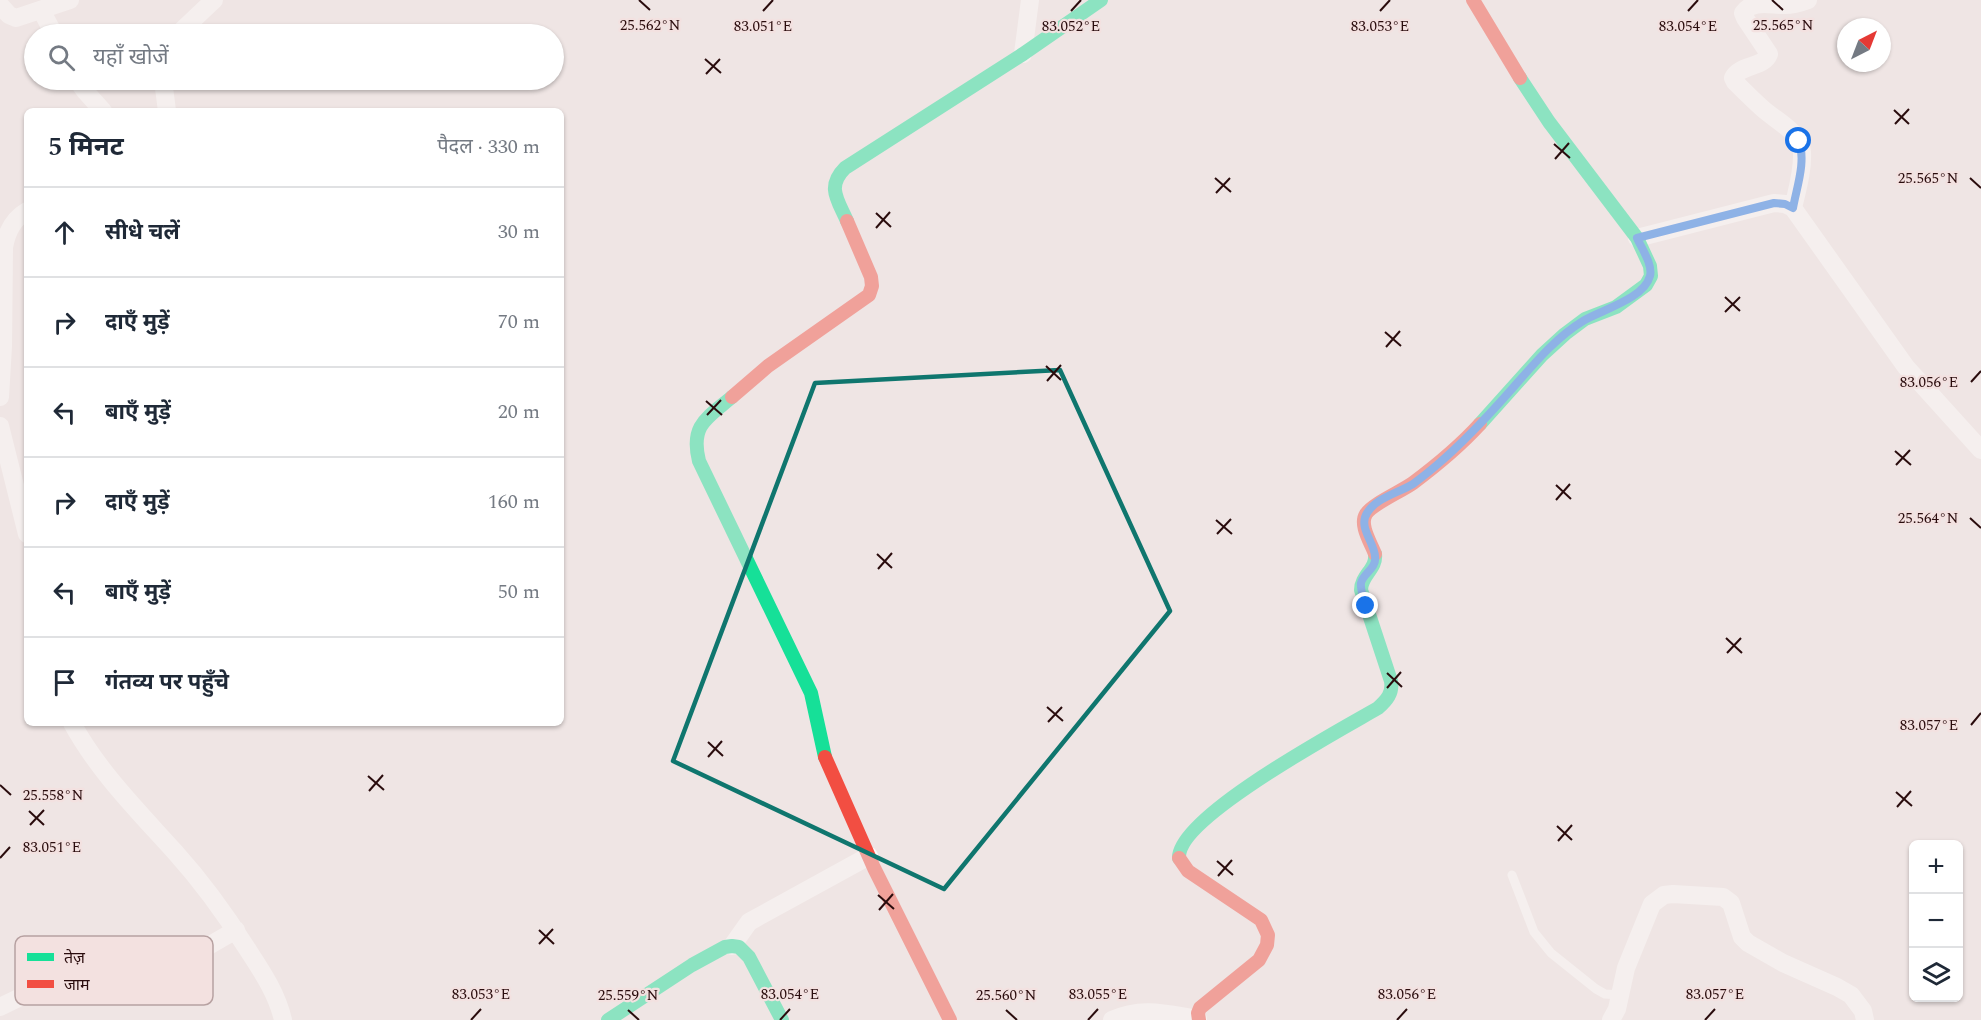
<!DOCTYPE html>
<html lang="hi">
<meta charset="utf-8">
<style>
body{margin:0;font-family:Spectral,"Noto Sans Devanagari",serif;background:#f2f2f3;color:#1f2937}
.controls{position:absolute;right:18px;bottom:18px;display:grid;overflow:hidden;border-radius:9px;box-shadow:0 2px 4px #0004}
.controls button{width:54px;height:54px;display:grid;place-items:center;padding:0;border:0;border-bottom:2px solid #e0e1e3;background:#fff;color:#1f2937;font:30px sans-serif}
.compass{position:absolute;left:1837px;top:18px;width:54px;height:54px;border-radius:50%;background:#fff;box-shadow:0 2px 4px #0004;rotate:42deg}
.stop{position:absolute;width:18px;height:18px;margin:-14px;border:4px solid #1a73e8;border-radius:50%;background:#fff}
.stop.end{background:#1a73e8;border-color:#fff;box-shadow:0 2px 6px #0008}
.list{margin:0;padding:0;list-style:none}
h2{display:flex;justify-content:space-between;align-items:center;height:78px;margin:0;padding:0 24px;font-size:26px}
h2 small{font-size:20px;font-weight:400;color:#747a83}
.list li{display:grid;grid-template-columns:39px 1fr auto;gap:18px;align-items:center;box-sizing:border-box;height:90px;padding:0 24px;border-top:2px solid #e0e1e3}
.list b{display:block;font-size:22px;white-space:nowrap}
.list em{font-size:20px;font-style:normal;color:#747a83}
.icon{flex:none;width:33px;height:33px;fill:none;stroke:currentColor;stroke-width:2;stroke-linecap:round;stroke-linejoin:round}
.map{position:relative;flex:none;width:1981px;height:1020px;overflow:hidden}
.search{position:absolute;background:#fff;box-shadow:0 2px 4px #0004;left:24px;top:24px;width:540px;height:66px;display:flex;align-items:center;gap:15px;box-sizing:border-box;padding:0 21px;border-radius:33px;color:#747a83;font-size:22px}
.panel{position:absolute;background:#fff;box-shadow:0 2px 4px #0004;left:24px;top:108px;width:540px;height:618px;border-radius:9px}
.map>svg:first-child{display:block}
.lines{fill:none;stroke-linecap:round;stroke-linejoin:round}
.lane{stroke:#fdfbfb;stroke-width:9}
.street{stroke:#fdfbfb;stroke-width:18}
.fast{stroke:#16e098;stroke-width:14}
.jam{stroke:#f24e42;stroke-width:14}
.route{stroke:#1a73e8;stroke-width:8}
.marked{fill:none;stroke:#0f766e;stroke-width:4.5;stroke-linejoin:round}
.ticks{fill:none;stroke:#2a0c0d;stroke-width:2}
.key{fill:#f3e1e0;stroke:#b7a1a1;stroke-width:1.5}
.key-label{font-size:16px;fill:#2a0c0d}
.ticks-label{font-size:15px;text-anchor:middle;fill:#2a0c0d;stroke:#f3e1e0;stroke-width:4.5;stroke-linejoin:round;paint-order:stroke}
</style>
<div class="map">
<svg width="1981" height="1020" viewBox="0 0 1981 1020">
<rect width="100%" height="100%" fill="#efe5e4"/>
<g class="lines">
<path class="lane" d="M 1512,875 L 1534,932 L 1551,953 L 1596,989 L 1605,994 L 1621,995"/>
<path class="street" d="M 0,5 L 9,15 L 16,18 L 70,0
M 41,10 L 54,34
M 178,34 L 214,0
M 1023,54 L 1030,0
M 77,80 L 85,91 L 103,111
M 163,80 L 167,111
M 1793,208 C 1797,190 1803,171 1802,152 C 1800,131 1776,121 1762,108 C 1753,100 1744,91 1735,82 L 1733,78 C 1740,64 1764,68 1769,54 L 1745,18 L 1743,13 C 1752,0 1769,5 1784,5 C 1792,5 1800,3 1808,0
M 1637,238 L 1774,203 L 1785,204 L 1793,208 L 1906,367 L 1981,450
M 0,397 L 3,346 L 4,247 C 7,231 13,219 27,211
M 0,426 L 27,534
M 72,723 C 98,771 138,811 175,852 C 202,882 224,912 246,947 C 261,970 277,993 283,1020
M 732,946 L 749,922 L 869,856
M 0,1007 L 58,979 L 136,961 L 198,952 L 236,930
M 1112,1020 C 1142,1006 1167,1014 1198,1019
M 1611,1020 L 1617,1009 L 1626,968 L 1652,904 L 1664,895 L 1673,894 L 1723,897 L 1731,903 L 1742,937 L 1748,943 L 1783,963 L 1837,987 L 1851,995 L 1863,1011 L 1865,1020"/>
<path class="fast" d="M 847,221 C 838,200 826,187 845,168 L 1023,54 L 1101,0
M 732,397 C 707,418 690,425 699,461 L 811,693 L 825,757
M 1480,424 L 1542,355 L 1565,334 L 1585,319 L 1616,307 L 1646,285 L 1651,276 L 1650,266 L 1637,238 L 1549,122 L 1520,78
M 1179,858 C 1177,817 1342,729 1378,708 C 1387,700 1393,693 1391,681 L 1361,590 C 1361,575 1377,569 1375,554
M 608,1020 L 692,965 L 725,947 L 732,946 L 739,947 L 749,957 L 782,1020"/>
<path class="jam" d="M 1473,0 L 1520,78
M 732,397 L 768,366 L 869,295 L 872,286 L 871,277 L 847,221
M 1375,554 C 1371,543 1359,525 1366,514 C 1372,504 1402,491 1413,483 C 1437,465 1460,446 1480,424
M 825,757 L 874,868 L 950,1020
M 1179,858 L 1188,871 L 1261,920 L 1268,935 L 1267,945 L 1259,960 L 1200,1008 L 1198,1013 L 1199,1020"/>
</g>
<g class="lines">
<path class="route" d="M 1366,606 C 1364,599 1360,590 1361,583 C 1363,573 1377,569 1375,556 C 1374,542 1358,527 1367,513 C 1376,498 1398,493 1413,484 C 1421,478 1430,471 1438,464 C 1465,441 1488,416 1511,390 C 1533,365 1555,338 1583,321 C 1601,310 1644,299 1650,276 C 1653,265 1642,249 1637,238 L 1774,203 L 1785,204 L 1793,208 C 1797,186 1806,162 1799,141"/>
</g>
<path d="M0 0H1981V1020H0ZM 1060,370 L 1170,611 L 944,889 L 673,761 L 815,383 Z" fill="#efe5e4" fill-opacity=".55" fill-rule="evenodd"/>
<path class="marked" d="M 1060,370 L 1170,611 L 944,889 L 673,761 L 815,383 Z"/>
<path class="ticks" d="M 639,0 L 650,10M 1772,0 L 1783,10M 763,11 L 773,0M 1071,11 L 1081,0M 1380,11 L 1390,0M 1688,11 L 1698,0M 705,59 L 721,73M 706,74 L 720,59M 1894,110 L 1909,124M 1895,124 L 1909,109M 1554,144 L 1570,158M 1555,159 L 1569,143M 1215,178 L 1231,192M 1970,178 L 1981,188M 1216,193 L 1230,178M 876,213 L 891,227M 876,228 L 890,212M 1725,297 L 1740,311M 1725,312 L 1740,297M 1385,332 L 1401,346M 1386,347 L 1400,331M 1046,366 L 1061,380M 1047,381 L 1061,365M 1971,382 L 1981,371M 706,401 L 722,415M 707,415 L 721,400M 1895,451 L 1911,465M 1896,465 L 1910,450M 1556,485 L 1571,499M 1556,500 L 1570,484M 1970,518 L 1981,528M 1216,520 L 1232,534M 1217,534 L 1231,519M 877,554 L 892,568M 878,569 L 892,553M 1726,638 L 1742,653M 1727,653 L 1741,638M 1387,673 L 1402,687M 1387,688 L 1401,672M 1047,707 L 1063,721M 1048,722 L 1062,707M 1971,725 L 1981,713M 708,742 L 723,756M 708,757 L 722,741M 368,776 L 384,790M 0,785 L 11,795M 369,791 L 383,775M 1896,792 L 1912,806M 1897,807 L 1911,791M 29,811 L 44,825M 30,825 L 44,810M 1557,826 L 1572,840M 1558,841 L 1572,825M 0,858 L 10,847M 1217,861 L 1233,875M 1218,876 L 1232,860M 878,895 L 894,909M 879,910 L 893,894M 539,930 L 554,944M 539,944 L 553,929M 628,1010 L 639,1020M 1006,1010 L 1017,1020M 471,1020 L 481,1009M 780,1020 L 790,1009M 1088,1020 L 1098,1009M 1397,1020 L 1407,1009M 1705,1020 L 1715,1009"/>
<rect x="15" y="936" width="198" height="69" rx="9" class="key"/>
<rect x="27" y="953" width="27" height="8" fill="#16e098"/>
<rect x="27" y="980" width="27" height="8" fill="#f24e42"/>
<g class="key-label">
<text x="64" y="963">तेज़</text>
<text x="64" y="990">जाम</text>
</g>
<g class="ticks-label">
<text x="650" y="30">25.562°N</text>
<text x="1783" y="30">25.565°N</text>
<text x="763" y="31">83.051°E</text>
<text x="1071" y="31">83.052°E</text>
<text x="1380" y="31">83.053°E</text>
<text x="1688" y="31">83.054°E</text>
<text x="1928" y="183">25.565°N</text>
<text x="1929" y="387">83.056°E</text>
<text x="1928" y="523">25.564°N</text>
<text x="1929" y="730">83.057°E</text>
<text x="53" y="800">25.558°N</text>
<text x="52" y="852">83.051°E</text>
<text x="481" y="999">83.053°E</text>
<text x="790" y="999">83.054°E</text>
<text x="1098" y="999">83.055°E</text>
<text x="1407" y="999">83.056°E</text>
<text x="1715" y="999">83.057°E</text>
<text x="628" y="1000">25.559°N</text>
<text x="1006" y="1000">25.560°N</text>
</g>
</svg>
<div class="controls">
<button>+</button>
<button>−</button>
<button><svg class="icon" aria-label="layers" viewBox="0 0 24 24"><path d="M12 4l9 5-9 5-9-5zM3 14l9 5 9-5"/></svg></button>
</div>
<svg class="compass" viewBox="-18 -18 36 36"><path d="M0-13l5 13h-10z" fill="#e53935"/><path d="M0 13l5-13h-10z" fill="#747a83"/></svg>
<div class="stop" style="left:1799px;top:141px"></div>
<div class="stop end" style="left:1366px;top:606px"></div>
<div class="search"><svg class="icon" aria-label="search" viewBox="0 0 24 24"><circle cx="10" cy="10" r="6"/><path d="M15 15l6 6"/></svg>यहाँ खोजें</div>
<section class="panel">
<h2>5 मिनट<small>पैदल · 330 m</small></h2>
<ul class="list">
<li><svg class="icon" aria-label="ahead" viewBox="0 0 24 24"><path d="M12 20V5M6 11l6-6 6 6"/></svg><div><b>सीधे चलें</b></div><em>30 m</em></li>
<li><svg class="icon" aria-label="right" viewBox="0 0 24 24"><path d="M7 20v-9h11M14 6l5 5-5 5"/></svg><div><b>दाएँ मुड़ें</b></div><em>70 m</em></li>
<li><svg class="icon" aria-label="left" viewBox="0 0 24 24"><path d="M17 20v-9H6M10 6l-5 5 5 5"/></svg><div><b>बाएँ मुड़ें</b></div><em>20 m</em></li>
<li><svg class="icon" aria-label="right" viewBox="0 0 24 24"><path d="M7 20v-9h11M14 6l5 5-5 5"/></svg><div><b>दाएँ मुड़ें</b></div><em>160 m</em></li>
<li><svg class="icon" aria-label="left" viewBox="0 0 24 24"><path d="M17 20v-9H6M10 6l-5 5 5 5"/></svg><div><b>बाएँ मुड़ें</b></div><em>50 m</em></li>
<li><svg class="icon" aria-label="arrive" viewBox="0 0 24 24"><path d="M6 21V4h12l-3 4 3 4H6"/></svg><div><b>गंतव्य पर पहुँचे</b></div></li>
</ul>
</section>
</div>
